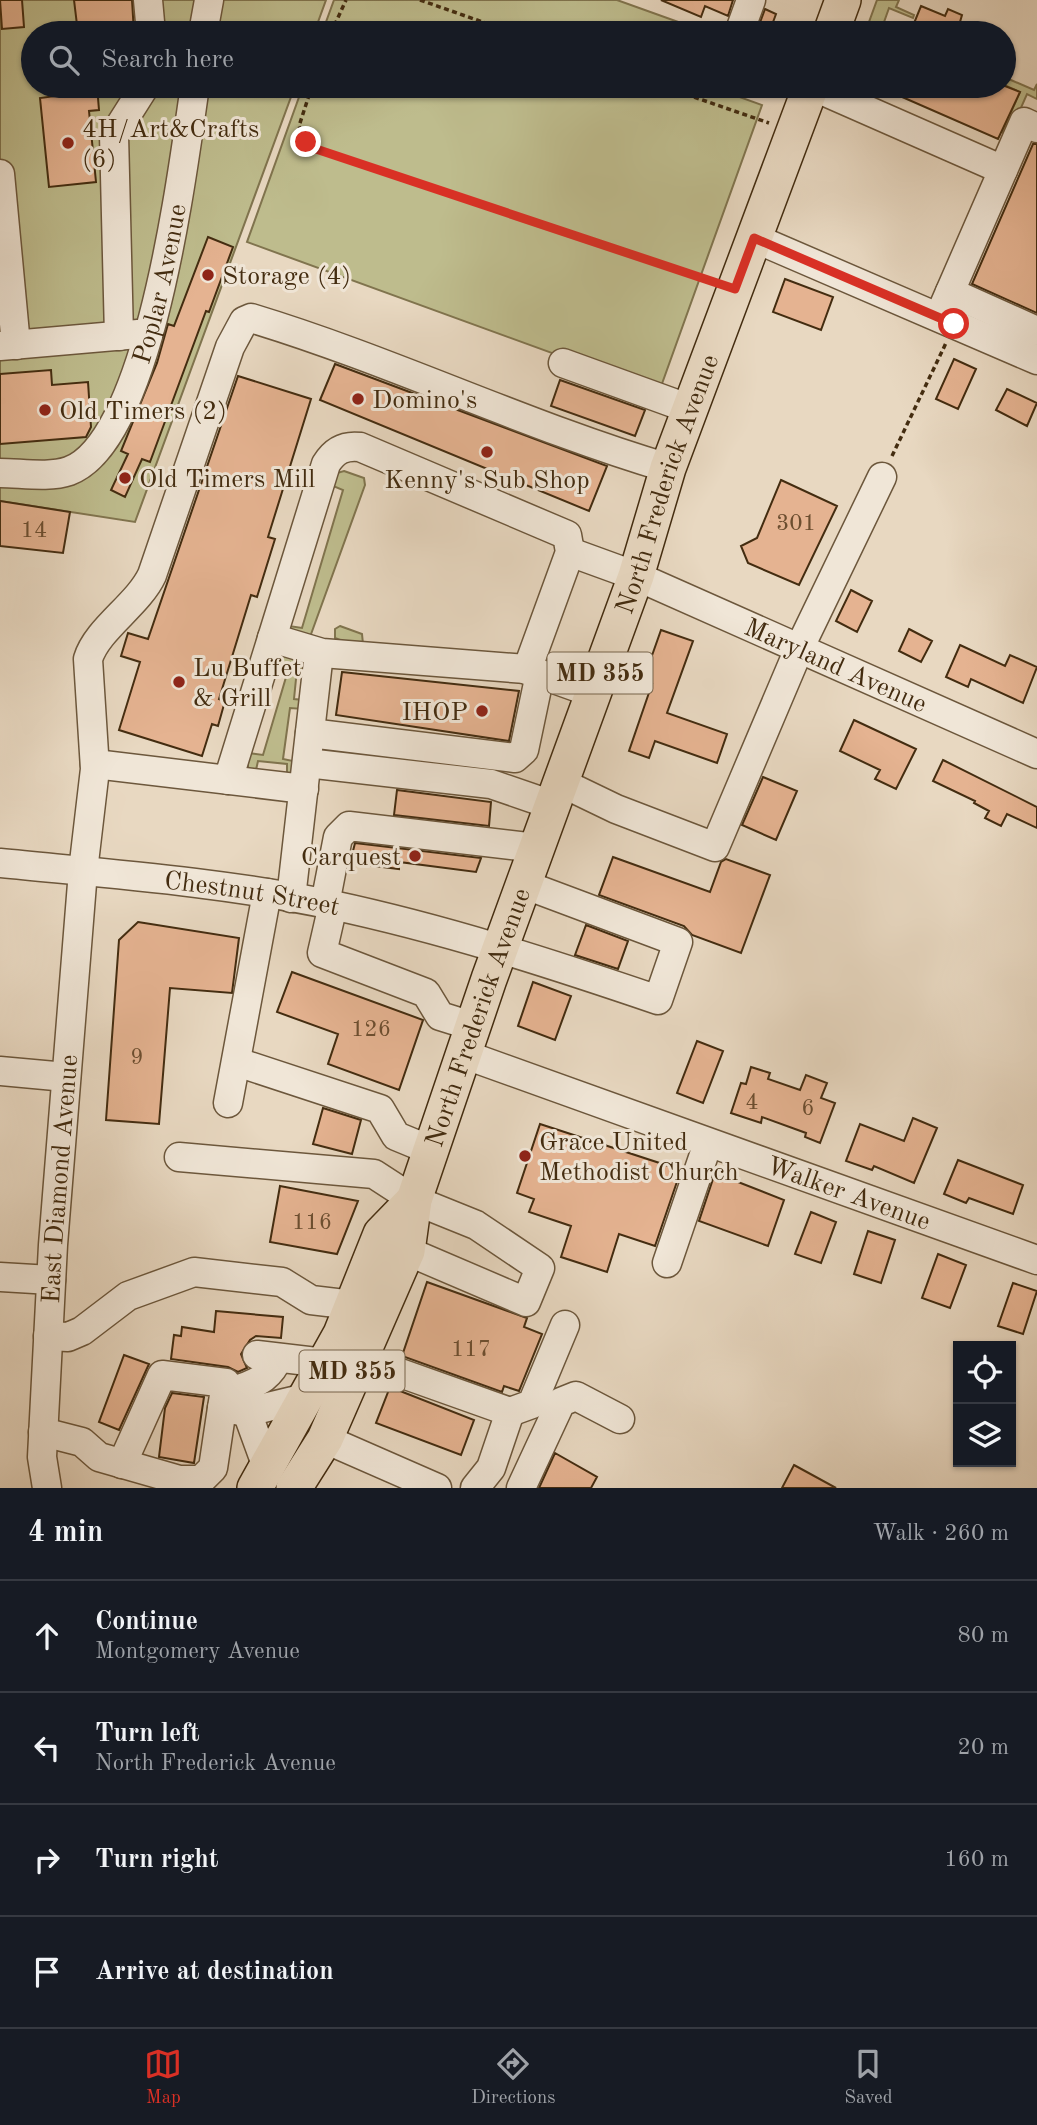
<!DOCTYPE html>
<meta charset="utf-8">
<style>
body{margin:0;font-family:"Old Standard TT",serif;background:#20242c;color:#f1f3f6}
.controls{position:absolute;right:21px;bottom:21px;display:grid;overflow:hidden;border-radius:0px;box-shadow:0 2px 5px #0004}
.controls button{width:63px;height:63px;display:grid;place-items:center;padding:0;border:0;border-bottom:2px solid #363941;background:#171b24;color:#f1f3f6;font:35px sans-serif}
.stop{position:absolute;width:21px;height:21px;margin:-16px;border:5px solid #d93025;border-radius:50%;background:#fff}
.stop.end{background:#d93025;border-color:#fff;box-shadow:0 2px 7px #0008}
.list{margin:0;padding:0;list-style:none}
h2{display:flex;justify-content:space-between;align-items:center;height:91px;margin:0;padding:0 28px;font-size:30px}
h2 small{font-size:23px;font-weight:400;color:#9ea1a6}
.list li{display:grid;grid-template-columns:46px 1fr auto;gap:21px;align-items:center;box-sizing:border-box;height:112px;padding:0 28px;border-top:2px solid #363941}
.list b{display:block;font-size:26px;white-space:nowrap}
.list p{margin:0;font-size:23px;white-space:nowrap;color:#9ea1a6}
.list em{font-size:23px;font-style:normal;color:#9ea1a6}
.icon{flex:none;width:38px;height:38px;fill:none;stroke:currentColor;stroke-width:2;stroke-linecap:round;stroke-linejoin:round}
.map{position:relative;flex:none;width:1037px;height:1488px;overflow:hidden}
.search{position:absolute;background:#171b24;box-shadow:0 2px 5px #0004;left:21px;right:21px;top:21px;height:77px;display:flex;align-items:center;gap:18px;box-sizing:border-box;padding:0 24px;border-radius:38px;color:#9ea1a6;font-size:26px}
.sheet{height:539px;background:#171b24}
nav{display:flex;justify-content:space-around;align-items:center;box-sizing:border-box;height:98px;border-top:2px solid #363941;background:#171b24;font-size:19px;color:#9ea1a6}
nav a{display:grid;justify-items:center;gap:4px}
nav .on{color:#d93025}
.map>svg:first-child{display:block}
.green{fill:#bebc8d;stroke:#80744e;stroke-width:2}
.building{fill:#e5b391;stroke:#432c10;stroke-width:2}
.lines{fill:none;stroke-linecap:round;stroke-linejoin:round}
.minor-casing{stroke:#6c573c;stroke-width:31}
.major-casing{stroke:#432c10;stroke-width:38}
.path{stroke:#432c10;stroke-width:3.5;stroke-dasharray:5 3.5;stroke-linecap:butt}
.minor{stroke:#f0e6d7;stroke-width:28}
.major{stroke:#e8d8c1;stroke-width:35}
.route{stroke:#d93025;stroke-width:9}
.poi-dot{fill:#8f2418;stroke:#f0e6d7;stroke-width:2.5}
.labels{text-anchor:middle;stroke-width:6;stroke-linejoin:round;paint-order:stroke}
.number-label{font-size:23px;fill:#6c4e30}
.shield{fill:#f0e6d7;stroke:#77644c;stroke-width:2}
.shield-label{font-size:24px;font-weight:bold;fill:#432c10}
.poi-label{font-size:26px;fill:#432c10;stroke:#f0e6d7;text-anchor:start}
.street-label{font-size:26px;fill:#432c10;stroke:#f0e6d7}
</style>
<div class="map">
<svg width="1037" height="1488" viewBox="0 0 1037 1488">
<rect width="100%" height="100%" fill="#e8d8c1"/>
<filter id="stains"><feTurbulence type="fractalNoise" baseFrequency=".00286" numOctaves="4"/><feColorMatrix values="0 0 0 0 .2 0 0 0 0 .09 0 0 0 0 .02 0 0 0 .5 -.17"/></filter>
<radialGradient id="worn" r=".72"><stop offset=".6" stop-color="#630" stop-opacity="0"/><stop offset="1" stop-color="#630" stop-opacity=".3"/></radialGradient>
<path class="green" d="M 0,0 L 326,0 L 314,33 L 33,33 L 33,86 L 295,86 L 135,522 L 0,501 Z
M 334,0 L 617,0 L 709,33 L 322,33 Z
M 877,0 L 899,0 L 896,7 L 914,15 L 913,18 L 889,8 L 883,25 L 902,33 L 865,33 Z
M 1004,77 L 1034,90 L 1037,84 L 1037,99 L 1027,94 L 1009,135 L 1002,132 L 1020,92 L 1004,85 Z
M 303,86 L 709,86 L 762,105 L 659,392 L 247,242 Z
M 344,471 L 364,478 L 365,485 L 310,637 L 286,628 L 289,626 L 302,628 L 343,490 L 333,486 L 337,473 Z
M 340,626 L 362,634 L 363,644 L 358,647 L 335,638 L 335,629 Z
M 281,655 L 306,662 L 308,670 L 297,669 L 294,699 L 303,700 L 303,709 L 290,708 L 283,759 L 293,761 L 296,776 L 287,774 L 287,764 L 258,761 L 256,770 L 248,770 L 248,753 L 263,755 L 289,667 L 277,662 Z"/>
<path class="building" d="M 0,0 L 22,0 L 24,27 L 2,29 Z
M 74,0 L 132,0 L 134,33 L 78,33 Z
M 661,0 L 733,0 L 728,16 L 705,6 L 701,17 Z
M 921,6 L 945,16 L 948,9 L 962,15 L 960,22 L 986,33 L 910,33 Z
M 765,9 L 776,14 L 769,33 L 758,28 Z
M 55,86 L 97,86 L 99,110 L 89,111 L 96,182 L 49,187 L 40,98 L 56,96 Z
M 877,86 L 1005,86 L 1020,92 L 998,139 Z
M 1033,144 L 1037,144 L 1037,313 L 972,284 Z
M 208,237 L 233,247 L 209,312 L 206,311 L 150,462 L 142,459 L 125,497 L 111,490 L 128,454 L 121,451 L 157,363 L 168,324 L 174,326 Z
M 785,279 L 833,297 L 821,330 L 773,312 Z
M 954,359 L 976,369 L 958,409 L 936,399 Z
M 335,364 L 607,466 L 589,511 L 320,400 Z
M 51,370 L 52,385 L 88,382 L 91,427 L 86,437 L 0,444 L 0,374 Z
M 238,376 L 311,399 L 268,537 L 275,539 L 257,597 L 251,595 L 219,699 L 225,701 L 218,726 L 212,724 L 202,756 L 119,730 L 140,662 L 121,656 L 128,633 L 148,639 Z
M 560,380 L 645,410 L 635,436 L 551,406 Z
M 1007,389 L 1037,403 L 1027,426 L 996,410 Z
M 781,480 L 837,506 L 799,585 L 748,563 L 741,546 L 757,538 Z
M 0,501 L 70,512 L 63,553 L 0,546 Z
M 851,590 L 872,601 L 857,632 L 836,621 Z
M 909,629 L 932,641 L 921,662 L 899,651 Z
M 661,630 L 693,641 L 667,713 L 727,734 L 717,763 L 655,741 L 649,758 L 629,751 L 652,684 L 643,681 Z
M 960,645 L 1005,666 L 1010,655 L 1037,667 L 1023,703 L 971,679 L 968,687 L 946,677 Z
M 342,672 L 519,691 L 509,741 L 336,715 Z
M 854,720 L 916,749 L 896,789 L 875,779 L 880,770 L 840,751 Z
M 943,760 L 1037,807 L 1037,828 L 1007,814 L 1001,826 L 985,818 L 989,811 L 974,803 L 975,801 L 933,781 Z
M 763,777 L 797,791 L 776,840 L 742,825 Z
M 397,790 L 491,802 L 489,826 L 394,815 Z
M 355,843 L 481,858 L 476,872 L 399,862 L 399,869 L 350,863 Z
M 613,857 L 710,892 L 721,862 L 726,859 L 770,875 L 741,953 L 692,935 L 684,926 L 599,895 Z
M 138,922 L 239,938 L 232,993 L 170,988 L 159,1124 L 106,1120 L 119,940 Z
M 586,925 L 628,941 L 618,969 L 575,955 Z
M 292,972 L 423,1020 L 399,1090 L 328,1064 L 338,1034 L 277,1012 Z
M 533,982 L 571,996 L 555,1040 L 518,1026 Z
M 697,1041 L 723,1051 L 703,1103 L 677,1093 Z
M 751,1067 L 770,1073 L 768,1079 L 800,1090 L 806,1075 L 827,1083 L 821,1098 L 835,1103 L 820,1143 L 805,1137 L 806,1133 L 762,1117 L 761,1123 L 731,1113 L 741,1083 L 746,1084 Z
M 323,1108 L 361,1120 L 352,1154 L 313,1144 Z
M 913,1118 L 937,1128 L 914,1183 L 874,1166 L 872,1170 L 846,1161 L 860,1124 L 904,1141 Z
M 540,1124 L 681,1170 L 655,1246 L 619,1234 L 607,1272 L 561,1257 L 571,1226 L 529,1212 L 534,1199 L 517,1193 Z
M 958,1160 L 1023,1185 L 1013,1214 L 969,1198 L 966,1203 L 944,1194 Z
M 715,1173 L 784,1200 L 768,1246 L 699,1221 Z
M 280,1186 L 358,1201 L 337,1254 L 270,1242 Z
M 811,1212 L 836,1222 L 821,1263 L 795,1254 Z
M 868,1231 L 895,1240 L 881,1283 L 854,1274 Z
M 938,1254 L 966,1265 L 950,1308 L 922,1298 Z
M 427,1282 L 527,1318 L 524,1327 L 542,1334 L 519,1391 L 504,1386 L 502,1392 L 402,1356 Z
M 1013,1283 L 1037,1291 L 1023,1334 L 998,1326 Z
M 216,1311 L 283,1317 L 281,1338 L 256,1336 L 250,1340 L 241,1354 L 247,1368 L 238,1372 L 228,1367 L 171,1359 L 174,1335 L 181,1336 L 182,1327 L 214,1332 Z
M 124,1355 L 149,1364 L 119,1430 L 99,1422 Z
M 390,1387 L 474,1420 L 461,1455 L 376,1423 Z
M 172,1393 L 204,1397 L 194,1463 L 159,1457 L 165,1408 Z
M 555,1453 L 597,1477 L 591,1488 L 539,1488 Z
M 794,1465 L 836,1488 L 782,1488 Z"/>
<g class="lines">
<defs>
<g id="minor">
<path d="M 148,0 L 151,33"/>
<path d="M 203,33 L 209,0"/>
<path d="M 739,33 L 751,0"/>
<path d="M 812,86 L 1003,170"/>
<path d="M 0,174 L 16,345"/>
<path d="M 754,238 L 1037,360"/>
<path d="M 950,292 L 1037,331"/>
<path d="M 939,317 L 1024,122 L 1037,128"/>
<path d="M 119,336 L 114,135 L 145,86"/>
<path d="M 0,346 L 138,334"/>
<path d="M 563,363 L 690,409"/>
<path id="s1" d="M 0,473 C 21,473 49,478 69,471 C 151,441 183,165 195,86"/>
<path id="s2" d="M 570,552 L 636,576 L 1037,754"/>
<path d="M 272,638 L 322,653 L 526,669 L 593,693"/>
<path d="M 310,733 L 515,758 L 524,750 L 540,674"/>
<path d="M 307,763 L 491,784 L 552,805"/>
<path d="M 95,764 L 304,789"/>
<path d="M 228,780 L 326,464 C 334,451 344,445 360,447 L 567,535 L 570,552 L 527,670"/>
<path d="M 560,782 L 616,809 L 715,847 L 799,649 L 882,477"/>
<path id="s3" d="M 0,863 C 111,874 223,882 332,905 C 444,929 549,963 658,1000 L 678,942 L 523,884"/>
<path d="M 291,898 L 319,653"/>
<path d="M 325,904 L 338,837 L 349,826 L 536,848"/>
<path d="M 333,905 L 322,953 L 426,993 L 440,1016 L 472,1026"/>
<path id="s4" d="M 463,1054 L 1037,1260"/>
<path d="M 237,1062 L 380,1109 L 396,1136 L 430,1150"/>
<path d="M 0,1071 L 66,1077"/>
<path d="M 228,1103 L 267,893"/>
<path d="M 179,1157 L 374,1174 L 414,1200 L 476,1225 L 540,1268 L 526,1302 L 407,1251"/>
<path d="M 667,1263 L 708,1143"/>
<path d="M 0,1277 L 51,1280"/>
<path d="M 48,1336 L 68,1337 L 82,1331 L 128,1296 L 194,1272 L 282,1282 L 311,1300 L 353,1305"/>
<path d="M 257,1355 L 325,1363"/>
<path d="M 358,1358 L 510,1412 L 491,1468 L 475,1488"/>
<path d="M 510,1412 L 532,1404 L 565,1325"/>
<path d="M 43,1432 L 82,1442 L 99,1457 L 179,1480 L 201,1480 L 213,1468 L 222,1408 L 247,1412 L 305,1398"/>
<path d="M 325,1439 L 437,1488"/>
<path d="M 122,1464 L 162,1375 L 226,1383 L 222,1408"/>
<path d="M 267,1467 L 247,1412 L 242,1388 C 259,1382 271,1376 278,1358"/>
<path id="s5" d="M 47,1488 L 42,1457 L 53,1245 L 83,871 L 95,769 L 88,659 C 97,629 138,605 152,575 L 230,347 L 244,321 L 251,318 C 393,361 526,426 668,468"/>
<path d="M 521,1488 L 561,1402 L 576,1396 L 620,1419"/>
</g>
<g id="major">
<path d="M 831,33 L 843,0"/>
<path d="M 255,1488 L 341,1334 L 381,1234 L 414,1200"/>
<path id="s6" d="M 294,1488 L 325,1439 L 407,1251 L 414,1200 L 489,979 L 636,576 L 668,468 L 811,86"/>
</g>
</defs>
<use href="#minor" class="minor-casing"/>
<use href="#major" class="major-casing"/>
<path class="path" d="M 420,0 L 514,33
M 331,33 L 346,0
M 312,86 L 299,126 L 306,142 L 316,149 L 710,281
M 662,86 L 769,123
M 892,456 L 946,343"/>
<use href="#minor" class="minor"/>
<use href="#major" class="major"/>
</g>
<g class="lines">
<path class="route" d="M 306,142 L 316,149 L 735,289 L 754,238 L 954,324"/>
</g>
<g class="poi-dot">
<circle cx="68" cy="143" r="7"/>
<circle cx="208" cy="275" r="7"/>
<circle cx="358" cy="399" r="7"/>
<circle cx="45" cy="410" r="7"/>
<circle cx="487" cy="452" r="7"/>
<circle cx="125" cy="478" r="7"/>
<circle cx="179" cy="682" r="7"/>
<circle cx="482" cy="711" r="7"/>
<circle cx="415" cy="856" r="7"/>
<circle cx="525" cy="1156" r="7"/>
</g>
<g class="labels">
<g class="number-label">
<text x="796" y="530">301</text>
<text x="34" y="537">14</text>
<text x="371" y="1036">126</text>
<text x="137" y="1064">9</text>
<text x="752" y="1109">4</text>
<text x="808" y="1115">6</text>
<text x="312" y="1229">116</text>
<text x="471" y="1356">117</text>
</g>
<g class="shield">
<rect x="547.5" y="652.5" width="105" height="41" rx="5"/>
<rect x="299.5" y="1350.5" width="105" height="41" rx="5"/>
</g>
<g class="shield-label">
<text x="600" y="681">MD 355</text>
<text x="352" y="1379">MD 355</text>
</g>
<g class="poi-label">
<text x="82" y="137">4H/Art&amp;Crafts<tspan x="82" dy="30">(6)</tspan></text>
<text x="222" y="284">Storage (4)</text>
<text x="372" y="408">Domino's</text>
<text x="59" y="419">Old Timers (2)</text>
<text x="139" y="487">Old Timers Mill</text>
<text x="487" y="488" text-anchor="middle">Kenny's Sub Shop</text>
<text x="193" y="676">Lu Buffet<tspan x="193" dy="30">&amp; Grill</tspan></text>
<text x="468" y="720" text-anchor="end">IHOP</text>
<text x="401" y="865" text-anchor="end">Carquest</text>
<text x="539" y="1150">Grace United<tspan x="539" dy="30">Methodist Church</tspan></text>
</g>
<g class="street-label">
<text dy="9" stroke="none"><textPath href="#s1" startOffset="284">Poplar Avenue</textPath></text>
<text dy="9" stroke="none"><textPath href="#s6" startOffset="1074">North Frederick Avenue</textPath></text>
<text dy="9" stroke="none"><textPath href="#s2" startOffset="289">Maryland Avenue</textPath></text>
<text dy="9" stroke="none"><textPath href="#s3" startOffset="254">Chestnut Street</textPath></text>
<text dy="9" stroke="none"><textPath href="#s6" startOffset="508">North Frederick Avenue</textPath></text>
<text dy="9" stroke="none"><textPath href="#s5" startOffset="310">East Diamond Avenue</textPath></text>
<text dy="9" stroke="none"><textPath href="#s4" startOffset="410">Walker Avenue</textPath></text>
</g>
</g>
<rect width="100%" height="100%" filter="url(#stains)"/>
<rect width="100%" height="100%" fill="url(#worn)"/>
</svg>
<div class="controls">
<button><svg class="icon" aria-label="locate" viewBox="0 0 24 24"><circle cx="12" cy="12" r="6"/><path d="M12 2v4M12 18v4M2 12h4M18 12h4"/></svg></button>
<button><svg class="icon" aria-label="layers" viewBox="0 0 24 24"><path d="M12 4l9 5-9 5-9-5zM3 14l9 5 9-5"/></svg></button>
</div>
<div class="stop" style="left:954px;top:324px"></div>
<div class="stop end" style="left:306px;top:142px"></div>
<div class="search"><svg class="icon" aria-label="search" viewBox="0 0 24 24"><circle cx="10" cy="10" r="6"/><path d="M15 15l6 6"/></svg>Search here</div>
</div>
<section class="sheet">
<h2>4 min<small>Walk · 260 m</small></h2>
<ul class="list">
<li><svg class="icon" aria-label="ahead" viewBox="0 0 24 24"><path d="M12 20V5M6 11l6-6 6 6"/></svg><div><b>Continue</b><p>Montgomery Avenue</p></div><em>80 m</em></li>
<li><svg class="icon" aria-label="left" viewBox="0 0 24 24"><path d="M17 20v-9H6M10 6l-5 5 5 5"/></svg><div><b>Turn left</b><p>North Frederick Avenue</p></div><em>20 m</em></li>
<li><svg class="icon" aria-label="right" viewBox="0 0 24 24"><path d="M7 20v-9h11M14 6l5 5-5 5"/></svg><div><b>Turn right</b></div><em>160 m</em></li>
<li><svg class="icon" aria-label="arrive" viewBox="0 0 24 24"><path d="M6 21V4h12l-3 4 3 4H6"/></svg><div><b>Arrive at destination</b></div></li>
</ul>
</section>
<nav>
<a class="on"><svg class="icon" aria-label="map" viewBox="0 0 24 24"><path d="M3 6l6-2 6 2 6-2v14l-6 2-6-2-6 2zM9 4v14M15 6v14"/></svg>Map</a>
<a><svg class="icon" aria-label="directions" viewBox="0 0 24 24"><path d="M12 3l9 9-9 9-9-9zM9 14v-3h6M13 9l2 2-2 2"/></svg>Directions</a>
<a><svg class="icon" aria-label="saved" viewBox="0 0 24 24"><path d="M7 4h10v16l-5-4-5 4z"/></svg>Saved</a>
</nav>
